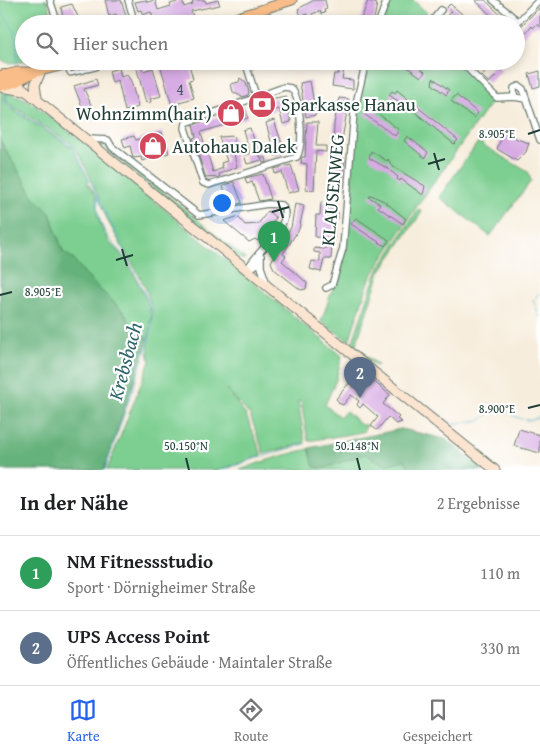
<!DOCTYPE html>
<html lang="de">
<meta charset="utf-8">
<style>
body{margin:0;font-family:"Gentium Book Plus",serif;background:#f2f2f2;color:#202124}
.you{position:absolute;left:221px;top:202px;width:18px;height:18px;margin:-12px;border:4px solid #fff;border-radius:50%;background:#1a73e8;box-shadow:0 0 0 8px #1a73e833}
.badge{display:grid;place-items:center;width:32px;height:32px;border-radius:50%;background:#2563eb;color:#fff;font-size:16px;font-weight:700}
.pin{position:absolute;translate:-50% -41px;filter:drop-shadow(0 1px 2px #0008)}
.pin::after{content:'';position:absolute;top:26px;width:18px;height:15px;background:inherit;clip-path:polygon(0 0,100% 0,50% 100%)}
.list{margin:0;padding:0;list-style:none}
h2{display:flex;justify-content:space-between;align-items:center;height:65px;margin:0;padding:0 20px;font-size:21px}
h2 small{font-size:16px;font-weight:400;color:#757577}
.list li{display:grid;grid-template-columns:32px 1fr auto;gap:15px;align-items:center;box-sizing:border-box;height:75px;padding:0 20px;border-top:1px solid #e0e0e0}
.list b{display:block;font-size:19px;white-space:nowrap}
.list p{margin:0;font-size:16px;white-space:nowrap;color:#757577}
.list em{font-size:16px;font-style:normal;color:#757577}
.icon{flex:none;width:28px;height:28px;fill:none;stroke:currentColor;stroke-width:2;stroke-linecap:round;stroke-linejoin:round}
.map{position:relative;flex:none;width:540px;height:470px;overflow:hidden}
.search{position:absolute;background:#fff;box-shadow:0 2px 8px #0003;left:15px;right:15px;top:15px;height:55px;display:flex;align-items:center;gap:12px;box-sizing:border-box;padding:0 18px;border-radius:28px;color:#757577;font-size:19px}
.sheet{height:215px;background:#fff}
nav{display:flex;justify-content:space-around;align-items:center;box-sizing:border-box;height:70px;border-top:1px solid #e0e0e0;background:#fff;font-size:14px;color:#757577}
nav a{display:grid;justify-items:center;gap:2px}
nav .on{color:#2563eb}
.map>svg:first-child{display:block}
.green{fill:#7dcf91;stroke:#4e8662}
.forest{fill:#66b27b;stroke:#427858}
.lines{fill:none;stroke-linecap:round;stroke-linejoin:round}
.stream{stroke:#4cb1cb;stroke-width:1}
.building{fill:#d7abe3}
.service-casing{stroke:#6b7b6f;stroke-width:5.5}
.minor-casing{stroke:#6b7b6f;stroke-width:8}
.secondary-casing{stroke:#6b7b6f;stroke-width:11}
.primary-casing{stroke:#6b7b6f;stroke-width:11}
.trunk-casing{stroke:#6b7b6f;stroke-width:12}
.service{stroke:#fff;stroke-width:3}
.minor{stroke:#fff;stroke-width:5.5}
.secondary{stroke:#fce5d0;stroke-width:9}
.primary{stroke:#f8bd89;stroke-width:9}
.trunk{stroke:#f8bd89;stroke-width:10}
.ticks{fill:none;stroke:#1f3d34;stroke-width:2}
.labels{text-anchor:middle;stroke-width:4.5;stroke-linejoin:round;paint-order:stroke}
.number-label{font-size:16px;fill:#4d5860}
.poi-label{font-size:19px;fill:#1f3d34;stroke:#fff;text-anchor:start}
.street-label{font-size:19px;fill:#1f3d34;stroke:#fff}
.water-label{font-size:20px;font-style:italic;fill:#2f6669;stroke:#fff}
.ticks-label{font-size:12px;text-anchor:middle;fill:#1f3d34;stroke:#fff;stroke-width:4.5;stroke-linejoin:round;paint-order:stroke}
</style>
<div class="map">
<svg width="540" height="470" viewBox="0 0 540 470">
<rect width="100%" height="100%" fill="#fff"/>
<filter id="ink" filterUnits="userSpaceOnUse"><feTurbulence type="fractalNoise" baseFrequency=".02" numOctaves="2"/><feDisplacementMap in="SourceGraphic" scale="10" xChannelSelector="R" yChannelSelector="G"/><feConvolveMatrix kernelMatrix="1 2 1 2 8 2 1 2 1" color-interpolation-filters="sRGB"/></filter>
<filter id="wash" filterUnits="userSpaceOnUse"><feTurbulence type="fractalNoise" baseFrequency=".0096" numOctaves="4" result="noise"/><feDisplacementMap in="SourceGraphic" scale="20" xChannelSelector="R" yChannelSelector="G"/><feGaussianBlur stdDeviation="1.12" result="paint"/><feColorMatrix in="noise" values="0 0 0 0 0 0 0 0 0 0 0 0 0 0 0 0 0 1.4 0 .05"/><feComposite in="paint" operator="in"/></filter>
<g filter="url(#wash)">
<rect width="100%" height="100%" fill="#f7eddc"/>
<path class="green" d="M 0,0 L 47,0 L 55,24 L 24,24 L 24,61 L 30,61 L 8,63 L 0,59 Z
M 390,0 L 413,0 L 439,24 L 381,24 Z
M 369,61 L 456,61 L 494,98 L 415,209 L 370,278 L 349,341 L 321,322 L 346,250 L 357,113 Z
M 1,91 L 7,92 L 5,100 L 9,107 L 73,148 L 88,178 L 88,184 L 96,195 L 98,217 L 102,229 L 109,242 L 127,261 L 148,303 L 151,316 L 148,339 L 131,325 L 124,312 L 92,282 L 72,258 L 63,252 L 50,213 L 34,197 L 0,140 Z
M 9,92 L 28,100 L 84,143 L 342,356 L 336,380 L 325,405 L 340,417 L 346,411 L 361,425 L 367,425 L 363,432 L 308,441 L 301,402 L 298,401 L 305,443 L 264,454 L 250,415 L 226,389 L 246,415 L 262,455 L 220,470 L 107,470 L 150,361 C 144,343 156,324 151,304 C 140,265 108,234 98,195 C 90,179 84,160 73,145 L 8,103 L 6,96 Z
M 96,142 L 103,143 L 246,259 L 240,259 Z
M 478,142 L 528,172 L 531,181 L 490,236 L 439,197 Z
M 418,209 L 422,212 L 380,272 L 356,345 L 358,349 L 378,365 L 376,366 L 353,348 L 352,344 L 376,274 Z
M 401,429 L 445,439 L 484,470 L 240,470 C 292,449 347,442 401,429 Z"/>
<path class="forest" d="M 0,140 L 34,197 L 50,213 L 63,252 L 72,258 L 92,282 L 124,312 L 131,325 L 148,339 L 104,470 L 0,470 Z
M 401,429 L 445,439 L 484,470 L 410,470 L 405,460 L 385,465 L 365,454 L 325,468 L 314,467 L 309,448 Z"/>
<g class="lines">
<path class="stream" d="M 0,11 C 16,26 19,45 16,65
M 8,92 L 6,100 L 11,107 L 73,147 L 150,304 L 152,325 L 148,344 L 105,470
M 98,197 C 94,222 110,242 126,258
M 540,293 L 533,300 L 540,317
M 428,407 L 451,424 L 481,420 L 496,406 C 511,411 524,428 540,416
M 265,456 L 305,444
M 223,470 L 263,456"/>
</g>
<g id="blocks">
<path class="building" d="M 105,0 L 121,0 L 128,22 L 119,24 L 116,14 L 109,16 Z
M 146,0 L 147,2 L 155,0 L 158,10 L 171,6 L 170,4 L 177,2 L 177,0 L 182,0 L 184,7 L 193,4 L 192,1 L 194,0 L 205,0 L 206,3 L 218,0 L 220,5 L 191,11 L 194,18 L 175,24 L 144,24 L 154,20 L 151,12 L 143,15 L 141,10 L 138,11 L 135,2 Z
M 314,0 L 325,0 L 327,9 L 324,10 L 325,13 L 321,14 L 320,11 L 312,14 L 315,24 L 310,24 L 307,14 L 301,16 L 298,9 Z
M 475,0 L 485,0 L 510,24 L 500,24 Z
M 368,1 L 377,4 L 373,24 L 359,24 Z
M 72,4 L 80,21 L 69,24 L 67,17 L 63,18 L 61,7 Z
M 450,4 L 466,17 L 460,24 L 447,24 L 444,19 L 451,11 L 447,7 Z
M 540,7 L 540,27 L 537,24 L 533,28 L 532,26 L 516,44 L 516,31 Z
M 138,61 L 141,62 L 143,71 L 153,68 L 161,96 L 150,99 L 151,102 L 146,103 L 135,62 Z
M 159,61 L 184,61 L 185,66 L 189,64 L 193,79 L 189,80 L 194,98 L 179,102 L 180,106 L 173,109 Z
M 341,61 L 353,63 L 351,71 L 344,69 L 342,79 L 353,80 L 353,89 L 332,86 L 334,74 L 338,74 Z
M 399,61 L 411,61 L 425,72 L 421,77 Z
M 495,63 L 502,70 L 489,83 L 482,76 Z
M 119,68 L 121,77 L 127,75 L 131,81 L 138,107 L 125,111 L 118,81 L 112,83 L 109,71 Z
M 540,71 L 540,86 L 533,88 L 529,74 Z
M 240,78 L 246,83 L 249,92 L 248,95 L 242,97 L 233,92 L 231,84 L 239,82 Z
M 433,78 L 449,90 L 446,95 L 432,84 Z
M 96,79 L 98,85 L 84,89 L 92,107 L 83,109 L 74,86 Z
M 310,81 L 316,115 L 306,117 L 300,83 Z
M 397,90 L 458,140 L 454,144 L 416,113 L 389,95 L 392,91 L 395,93 Z
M 456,95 L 478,113 L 474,118 L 451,101 Z
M 286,96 L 291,122 L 283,124 L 279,109 L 261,114 L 258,104 L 266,102 L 265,100 Z
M 339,98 L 349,99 L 341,146 L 333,146 L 334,124 Z
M 245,108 L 248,118 L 201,132 L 213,172 L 223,168 L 221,163 L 227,161 L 219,137 L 233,136 L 238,153 L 234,154 L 237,167 L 219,174 L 220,177 L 206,178 L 193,138 L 196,137 L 193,125 Z
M 371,108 L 399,130 L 395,136 L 364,114 Z
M 274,120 L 285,153 L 275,156 L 266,123 Z
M 307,122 L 318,122 L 316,146 L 326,146 L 326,152 L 316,151 L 314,190 L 306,189 L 307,164 L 301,163 L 302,157 L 305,157 Z
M 250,128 L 261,159 L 266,157 L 267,162 L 263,163 L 262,160 L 247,164 L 244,155 L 250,154 L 243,130 Z
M 504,129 L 517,139 L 529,143 L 526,152 L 517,161 L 497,149 L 501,139 L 498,137 Z
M 162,132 L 169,153 L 142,161 L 141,157 L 133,158 L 130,146 L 125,148 L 122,139 L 134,136 L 136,140 Z
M 407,136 L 428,152 L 425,158 L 404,141 Z
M 338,148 L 343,149 L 342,156 L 345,159 L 341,191 L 337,191 L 336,212 L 338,212 L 338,218 L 335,218 L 334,245 L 332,245 L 331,259 L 324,259 L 321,272 L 310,269 L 312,261 L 320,262 L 320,253 L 314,252 L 314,248 L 325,249 L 326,238 L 315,237 L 316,215 L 320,215 L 321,202 L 329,203 L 333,171 L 332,159 L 337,156 Z
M 371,151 L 387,161 L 388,159 L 392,166 L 425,186 L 423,195 L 401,179 L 400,181 L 397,179 L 398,177 L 387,168 L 369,158 Z
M 291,165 L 299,190 L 288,193 L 282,172 L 275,174 L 274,169 Z
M 263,174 L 271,199 L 259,201 L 252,182 L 247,184 L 245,178 Z
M 234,182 L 242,203 L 229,206 L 223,186 Z
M 371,195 L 384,201 L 406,219 L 403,224 L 378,207 L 380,204 L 369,197 Z
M 295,204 L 304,206 L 299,229 L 283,254 L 286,256 L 282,261 L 307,283 L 306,289 L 301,290 L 274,269 L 271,262 L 278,249 L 275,247 L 291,228 Z
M 268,211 L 276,218 L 258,241 L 255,239 L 249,242 L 224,221 L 236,217 L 239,218 L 245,225 L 258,224 Z
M 356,218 L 389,240 L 385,246 L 351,224 Z
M 371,379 L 390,395 L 383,404 L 399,417 L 397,419 L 402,422 L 396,424 L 388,417 L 377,430 L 371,426 L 378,417 L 363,404 L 360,408 L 357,405 L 359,401 L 351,395 L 343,405 L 338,403 L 339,402 L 336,399 L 349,383 L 361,392 Z
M 519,429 L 540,435 L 540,453 L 514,446 Z"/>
</g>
</g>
<g filter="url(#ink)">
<use href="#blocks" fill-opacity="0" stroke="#6b7b6f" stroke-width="1"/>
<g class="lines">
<defs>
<path id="service" d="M 65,65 L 70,74 L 96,68 L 96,61"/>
<path id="minor" d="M 50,0 L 58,24
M 128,0 L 135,24
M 493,0 L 518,21
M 441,10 L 435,17 L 442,24
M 242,24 L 249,14
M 378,24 L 387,0
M 516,24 L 539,0
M 245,61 L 256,96
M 460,61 L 497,98 L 514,97
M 284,87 L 291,88 C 301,98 304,144 297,157 L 209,185 L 203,183 L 185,128 L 186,123 Z
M 526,99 L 514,97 L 514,88 L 519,86 L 523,89 L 540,140
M 88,139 L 108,140 L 112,147 L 199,215 L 268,204 L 282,205 C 296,225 254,252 247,270
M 261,257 L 261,267 L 267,284
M 247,270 L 256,265 L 261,256
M 326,288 L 332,285 L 343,248 L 354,112 L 366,61"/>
<path id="secondary" d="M 15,82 L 495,470
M 0,87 L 25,91
M 37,98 L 35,85 L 41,71"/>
<path id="primary" d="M 216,24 L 292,0
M 5,75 L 18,72 L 36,72 L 80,61
M 10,78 L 15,82 L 36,72"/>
<path id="trunk" d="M 0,76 L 5,75
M 0,86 L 15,82"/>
</defs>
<use href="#service" class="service-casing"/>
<use href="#minor" class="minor-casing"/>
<use href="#secondary" class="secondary-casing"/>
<use href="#primary" class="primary-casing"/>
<use href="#trunk" class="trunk-casing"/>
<use href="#service" class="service"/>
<use href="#minor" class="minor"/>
<use href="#secondary" class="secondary"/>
<use href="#primary" class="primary"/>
<use href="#trunk" class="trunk"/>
</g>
</g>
<path class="ticks" d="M 528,134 L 540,130M 434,153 L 439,170M 428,164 L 445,159M 278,201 L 283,218M 272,212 L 289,207M 122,249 L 127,266M 116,260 L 133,255M 0,295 L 12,292M 528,408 L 540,405M 186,458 L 189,470M 357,458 L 360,470"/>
<defs>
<symbol id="bank-disc" viewBox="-11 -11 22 22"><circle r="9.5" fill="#d1495b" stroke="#fff"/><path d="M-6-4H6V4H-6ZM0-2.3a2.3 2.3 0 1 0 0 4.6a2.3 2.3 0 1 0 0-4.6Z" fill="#fff"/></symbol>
<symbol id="shop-disc" viewBox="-11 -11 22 22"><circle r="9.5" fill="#d1495b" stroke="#fff"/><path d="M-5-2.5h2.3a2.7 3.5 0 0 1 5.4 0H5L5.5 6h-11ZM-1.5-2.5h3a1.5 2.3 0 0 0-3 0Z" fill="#fff"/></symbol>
</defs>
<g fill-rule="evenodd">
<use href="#bank-disc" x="246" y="88" width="32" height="32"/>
<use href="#shop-disc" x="215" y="97" width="32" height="32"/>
<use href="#shop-disc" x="137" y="130" width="32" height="32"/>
</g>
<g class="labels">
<g class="number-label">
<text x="180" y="95">4</text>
</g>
<g class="poi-label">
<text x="281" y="111">Sparkasse Hanau</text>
<text x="212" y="120" text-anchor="end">Wohnzimm(hair)</text>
<text x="172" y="153">Autohaus Dalek</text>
</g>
<g class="street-label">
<text transform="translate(332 190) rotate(-85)" y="7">KLAUSENWEG</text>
</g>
<g class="water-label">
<text transform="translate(125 361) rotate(-75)" y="7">Krebsbach</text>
</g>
</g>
<g class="ticks-label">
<text x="497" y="138">8.905°E</text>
<text x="43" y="296">8.905°E</text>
<text x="497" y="413">8.900°E</text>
<text x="186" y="450">50.150°N</text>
<text x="357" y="450">50.148°N</text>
</g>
</svg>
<div class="you"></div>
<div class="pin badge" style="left:274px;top:262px;background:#2e9e5b">1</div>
<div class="pin badge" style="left:360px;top:398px;background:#5c6f8a">2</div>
<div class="search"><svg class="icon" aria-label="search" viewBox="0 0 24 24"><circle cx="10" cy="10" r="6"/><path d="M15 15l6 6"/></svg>Hier suchen</div>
</div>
<section class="sheet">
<h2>In der Nähe<small>2 Ergebnisse</small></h2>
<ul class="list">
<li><span class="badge" style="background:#2e9e5b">1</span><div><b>NM Fitnessstudio</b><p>Sport · Dörnigheimer Straße</p></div><em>110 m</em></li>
<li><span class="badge" style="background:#5c6f8a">2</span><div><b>UPS Access Point</b><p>Öffentliches Gebäude · Maintaler Straße</p></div><em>330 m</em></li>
</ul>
</section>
<nav>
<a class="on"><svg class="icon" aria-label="map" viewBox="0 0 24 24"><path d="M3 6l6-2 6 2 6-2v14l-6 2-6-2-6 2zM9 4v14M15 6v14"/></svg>Karte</a>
<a><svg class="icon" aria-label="directions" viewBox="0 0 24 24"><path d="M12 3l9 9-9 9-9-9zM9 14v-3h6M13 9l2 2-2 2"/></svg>Route</a>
<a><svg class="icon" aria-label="saved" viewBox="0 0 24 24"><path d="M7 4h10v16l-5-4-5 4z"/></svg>Gespeichert</a>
</nav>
